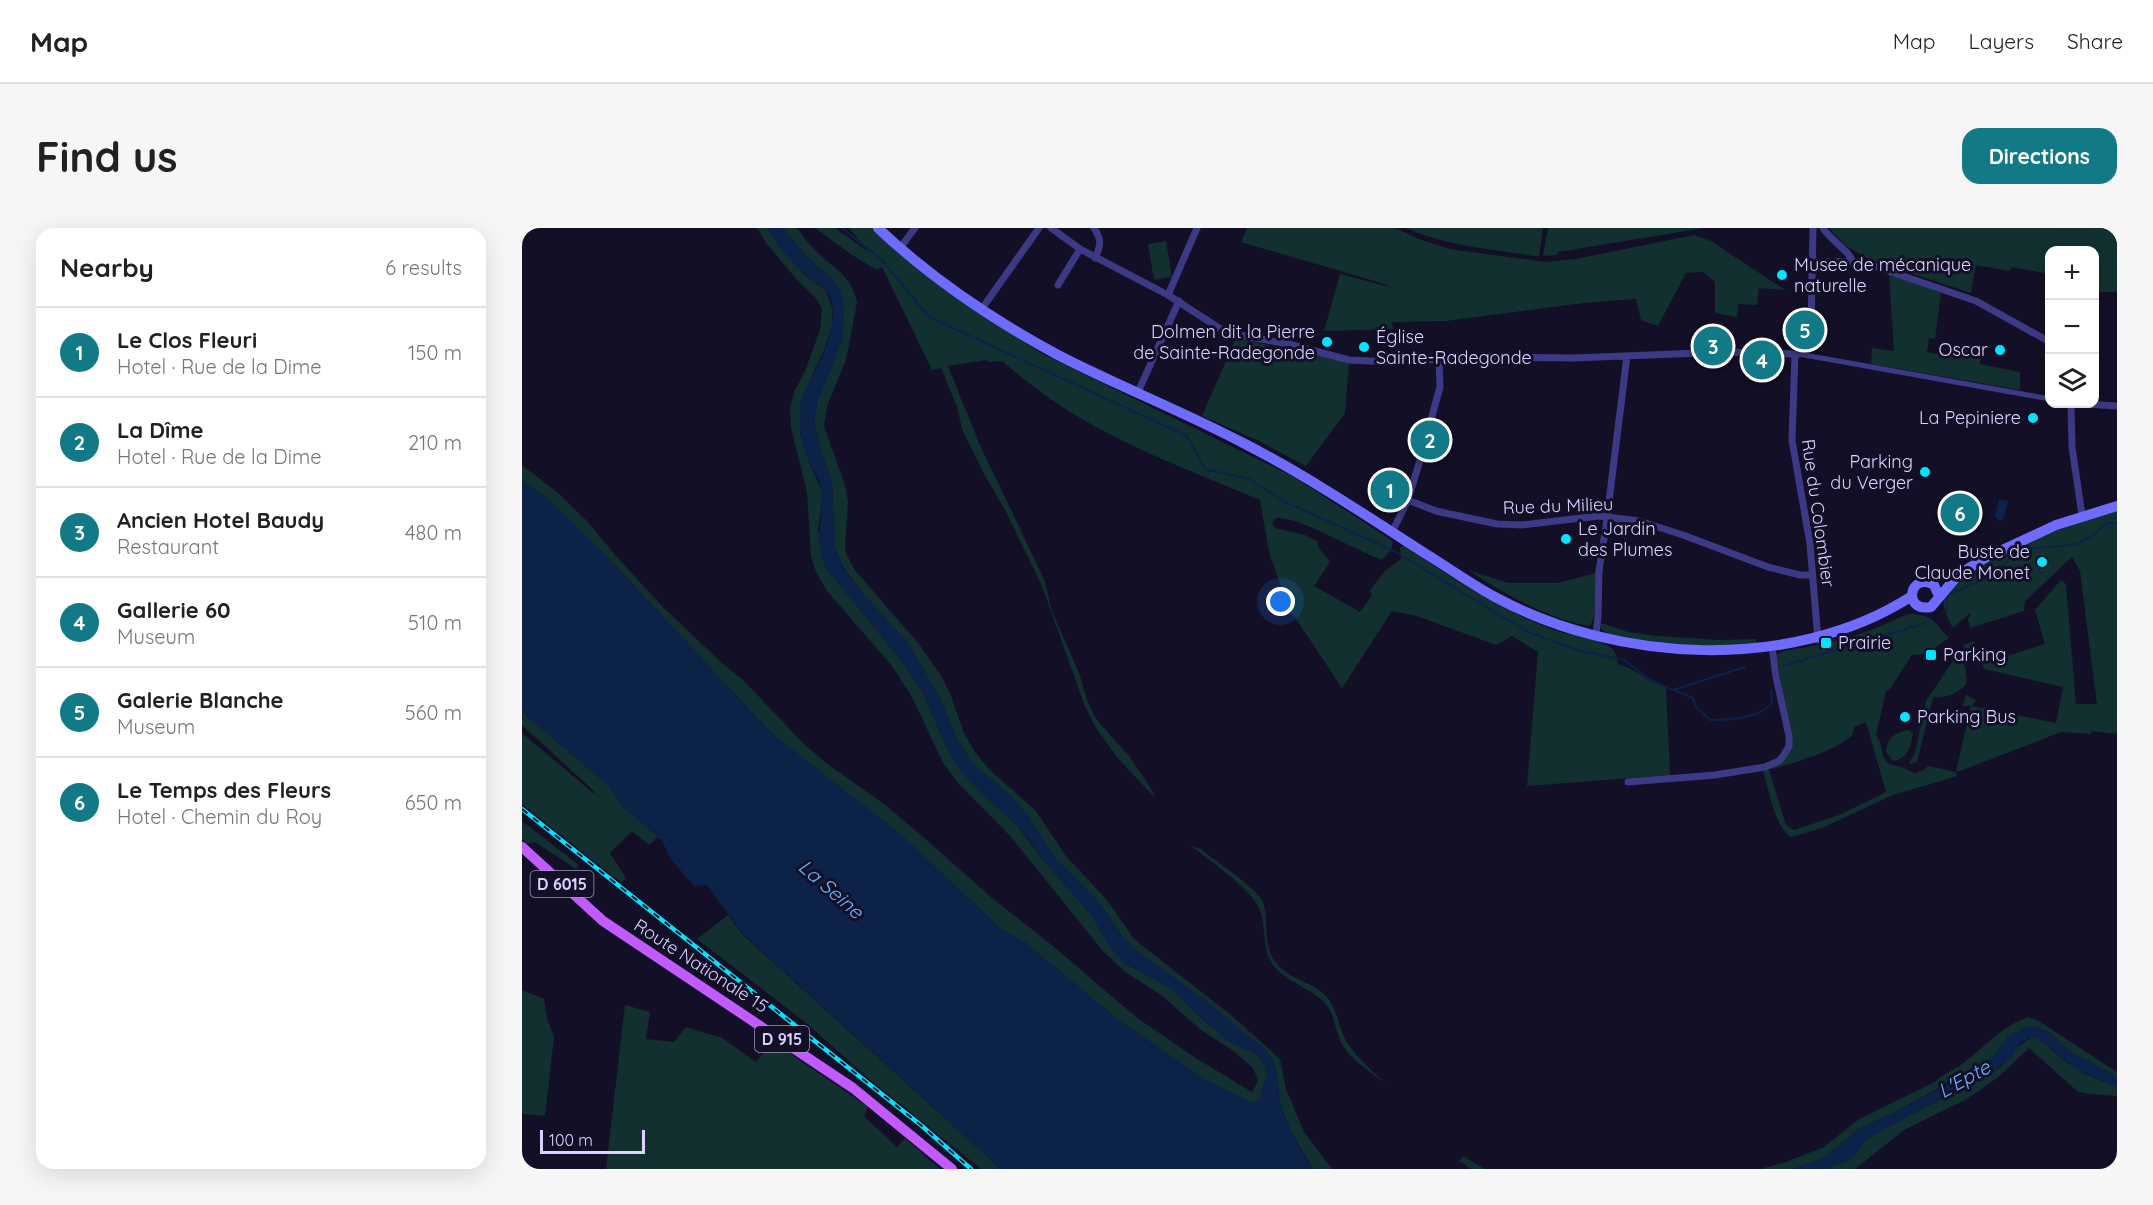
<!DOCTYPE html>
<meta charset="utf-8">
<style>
body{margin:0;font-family:Quicksand,sans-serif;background:#f6f6f6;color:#202124}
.controls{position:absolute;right:18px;top:18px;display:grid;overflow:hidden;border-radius:12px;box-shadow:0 6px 24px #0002}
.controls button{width:54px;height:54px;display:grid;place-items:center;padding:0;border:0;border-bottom:2px solid #e0e0e0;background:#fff;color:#202124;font:30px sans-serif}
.scale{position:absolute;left:18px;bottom:15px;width:105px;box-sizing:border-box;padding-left:6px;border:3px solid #d9d4ff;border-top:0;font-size:16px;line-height:21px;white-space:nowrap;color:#d9d4ff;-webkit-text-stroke:4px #130f26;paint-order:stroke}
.you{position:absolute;left:759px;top:374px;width:21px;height:21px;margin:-15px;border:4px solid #fff;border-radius:50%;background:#1a73e8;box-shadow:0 0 0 9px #1a73e833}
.badge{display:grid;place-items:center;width:39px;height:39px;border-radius:50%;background:#127987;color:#fff;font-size:20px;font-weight:700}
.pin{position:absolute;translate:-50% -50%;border:3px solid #fff;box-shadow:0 2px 6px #0006}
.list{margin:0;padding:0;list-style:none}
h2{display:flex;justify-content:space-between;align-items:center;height:78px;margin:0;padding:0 24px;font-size:26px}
h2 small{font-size:20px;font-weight:400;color:#757577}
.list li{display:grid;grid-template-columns:39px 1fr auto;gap:18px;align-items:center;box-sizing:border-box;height:90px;padding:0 24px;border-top:2px solid #e0e0e0}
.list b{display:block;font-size:22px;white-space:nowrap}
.list p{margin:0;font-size:20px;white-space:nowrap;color:#757577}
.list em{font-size:20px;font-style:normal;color:#757577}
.icon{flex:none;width:33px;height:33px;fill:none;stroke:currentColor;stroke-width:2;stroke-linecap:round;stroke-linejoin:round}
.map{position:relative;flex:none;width:1595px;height:941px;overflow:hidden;border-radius:18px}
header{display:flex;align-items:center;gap:36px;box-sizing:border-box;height:84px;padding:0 30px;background:#fff;border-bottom:2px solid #e0e0e0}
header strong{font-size:28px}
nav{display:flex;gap:33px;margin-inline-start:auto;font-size:21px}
.intro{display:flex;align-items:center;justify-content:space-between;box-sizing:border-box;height:144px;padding:0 36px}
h1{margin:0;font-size:42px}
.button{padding:15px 27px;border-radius:18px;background:#127987;color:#fff;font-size:21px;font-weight:700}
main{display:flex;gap:36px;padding:0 36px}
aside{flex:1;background:#fff;border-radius:18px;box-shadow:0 6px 24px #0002}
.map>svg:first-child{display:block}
.green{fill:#12302f}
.water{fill:#0c2248}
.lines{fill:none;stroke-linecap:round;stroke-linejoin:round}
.stream{stroke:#0c2248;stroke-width:2}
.pedestrian{stroke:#3d3a85;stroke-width:5}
.minor{stroke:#3d3a85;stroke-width:7}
.secondary{stroke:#6f6bff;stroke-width:10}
.primary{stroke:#c25bff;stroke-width:10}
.rail-casing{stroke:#00e5ff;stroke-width:4.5}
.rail{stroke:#130f26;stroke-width:2;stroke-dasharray:7;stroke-linecap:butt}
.poi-dot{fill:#00e5ff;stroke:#130f26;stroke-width:2}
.labels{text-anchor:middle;stroke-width:6;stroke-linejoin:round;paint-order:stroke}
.shield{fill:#130f26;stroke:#9e99be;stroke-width:1.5}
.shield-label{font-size:16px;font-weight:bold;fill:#d9d4ff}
.poi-label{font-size:18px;fill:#d9d4ff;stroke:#130f26;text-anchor:start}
.street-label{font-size:18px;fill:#d9d4ff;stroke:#130f26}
.water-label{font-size:20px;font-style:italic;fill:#62b6ff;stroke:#130f26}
</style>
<header>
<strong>Map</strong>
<nav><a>Map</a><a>Layers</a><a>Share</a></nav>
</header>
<div class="intro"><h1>Find us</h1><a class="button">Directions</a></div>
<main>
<aside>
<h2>Nearby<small>6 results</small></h2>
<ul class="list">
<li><span class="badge">1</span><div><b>Le Clos Fleuri</b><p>Hotel · Rue de la Dime</p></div><em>150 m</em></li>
<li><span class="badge">2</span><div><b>La Dîme</b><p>Hotel · Rue de la Dime</p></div><em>210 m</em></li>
<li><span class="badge">3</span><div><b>Ancien Hotel Baudy</b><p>Restaurant</p></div><em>480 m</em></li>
<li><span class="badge">4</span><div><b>Gallerie 60</b><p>Museum</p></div><em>510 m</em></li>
<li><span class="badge">5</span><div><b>Galerie Blanche</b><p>Museum</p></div><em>560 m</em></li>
<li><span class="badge">6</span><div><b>Le Temps des Fleurs</b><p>Hotel · Chemin du Roy</p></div><em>650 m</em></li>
</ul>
</aside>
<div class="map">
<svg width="1595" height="941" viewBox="0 0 1595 941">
<rect width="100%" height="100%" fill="#130f26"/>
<path class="green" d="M 235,0 L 245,0 L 258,19 L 282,46 L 304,63 L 310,80 L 310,98 L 302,122 L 279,173 L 278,205 L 285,229 L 299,261 L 300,275 L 296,301 L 304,340 L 374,426 L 400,463 L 428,527 L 440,544 L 461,567 L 495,597 L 522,633 L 567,684 L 579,701 L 628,749 L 647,759 L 686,796 L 735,827 L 743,837 L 745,845 L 738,870 L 731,876 L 682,851 L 599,794 L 505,716 L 478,700 L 378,606 L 250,506 L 88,332 L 29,273 L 0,253 L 0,237 L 35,264 L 65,293 L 94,328 L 141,379 L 201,436 L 221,452 L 281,515 L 304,535 L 362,576 L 400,608 L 469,669 L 532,719 L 614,789 L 672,829 L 730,864 L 736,852 L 731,840 L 710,822 L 679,802 L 639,767 L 603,744 L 580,722 L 489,609 L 436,555 L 421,535 L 390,469 L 370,438 L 305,363 L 293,342 L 289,328 L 285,264 L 269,200 L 268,180 L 272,164 L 283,143 L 298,102 L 300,81 L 293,69 L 275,52 L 245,16 Z
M 261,0 L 275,0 C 280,6 284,13 290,19 C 307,38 331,47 335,75 L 324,132 L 305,178 L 302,198 L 324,260 L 326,275 L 323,317 L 324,325 L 332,341 L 397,416 L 420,449 L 429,468 L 442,505 L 453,524 L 467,541 L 514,583 L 544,628 L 585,672 L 612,711 L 709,787 L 758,831 L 764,861 L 782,904 L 810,941 L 791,941 L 769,904 L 758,876 L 754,840 L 745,823 L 610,719 L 600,708 L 579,677 L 550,646 L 535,633 L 507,589 L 491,570 L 456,541 L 446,529 L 433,507 L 418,471 L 387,416 L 340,365 L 321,339 L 313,320 L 310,254 L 300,225 L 292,193 L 295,174 L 321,109 L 309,50 L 285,29 Z
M 293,0 L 313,0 L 347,24 L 327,0 L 352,0 L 469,93 L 519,125 L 772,249 L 871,313 L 869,322 L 860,332 C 837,324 773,287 754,290 L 750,295 L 753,300 L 783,307 L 795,313 L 797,320 L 808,334 L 792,358 L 838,384 L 850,367 L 848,362 L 863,343 L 879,331 L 878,319 L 883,318 C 929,350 978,382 1032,402 C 1047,407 1083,411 1092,423 C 1095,427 1095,431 1096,436 C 1114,441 1126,454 1144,460 L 1148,547 L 1005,558 L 1016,424 L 990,408 L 974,417 L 895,388 L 870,383 L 820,460 L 766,379 L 747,324 L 738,272 C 672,244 603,219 542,180 C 520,166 500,150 480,133 L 467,134 L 464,132 L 426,138 L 457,215 L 522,351 L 530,383 L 557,445 L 566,475 L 574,491 L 607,528 L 629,560 L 633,570 L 594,528 L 574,500 L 562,476 L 520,358 L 482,280 L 462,246 L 440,201 L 435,179 L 419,140 L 410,142 L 360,39 L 355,42 L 330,27 Z
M 725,0 L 873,0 L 897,11 L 927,21 L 1024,34 L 1054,31 L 1172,7 L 1189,13 L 1263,62 L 1237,60 L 1235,77 L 1216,76 L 1215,89 L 1193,85 L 1193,54 L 1181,44 L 1164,45 L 1136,98 L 1119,92 L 1114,71 L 1061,75 L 924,93 L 870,94 L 871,101 L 802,103 L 818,46 L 871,60 L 856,54 L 719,14 Z
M 884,0 L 1021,0 L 1017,28 L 1012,28 C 969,21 924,18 884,0 Z
M 1026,0 L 1182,0 L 1036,24 L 1035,27 L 1023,28 L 1021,27 Z
M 1307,0 L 1595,0 L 1595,64 L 1573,64 L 1572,22 L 1528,22 L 1527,46 L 1490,39 L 1487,43 L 1454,37 L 1449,65 L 1346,31 L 1323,17 Z
M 644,13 L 650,49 L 632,52 L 626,16 Z
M 1367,46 L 1419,65 L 1413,111 L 1407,110 L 1405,124 L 1442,130 L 1445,116 L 1460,119 L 1458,136 L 1498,144 L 1498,162 L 1349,136 L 1350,120 L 1372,123 Z
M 714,110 L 772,123 L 776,121 L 827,136 L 823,185 L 784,238 L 735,212 L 680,188 Z
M 1595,283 L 1595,506 L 1570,503 L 1569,506 L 1539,504 L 1438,543 L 1434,543 L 1449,478 L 1440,478 L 1444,467 L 1454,472 L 1450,478 L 1534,495 L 1541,459 L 1462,441 L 1460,436 L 1523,416 L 1513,382 L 1539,352 L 1544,356 L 1554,476 L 1575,476 L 1558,343 L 1550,329 L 1503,373 L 1502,383 L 1448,400 L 1446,391 L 1449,386 L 1448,385 L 1431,400 C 1426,392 1419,377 1423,369 C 1431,349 1511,310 1532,301 C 1552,293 1574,289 1595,283 Z
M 946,342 L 986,355 L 1035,355 L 1074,345 L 1072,389 L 1068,398 C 1057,397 1047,393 1037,390 C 1003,378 975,361 946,342 Z
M 1388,386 C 1410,386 1413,395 1427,410 L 1404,426 L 1390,427 L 1368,461 L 1364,463 L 1354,507 C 1360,516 1359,521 1362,530 C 1366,538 1372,537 1379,539 C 1383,540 1388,544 1393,545 L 1402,542 L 1406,538 L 1434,544 L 1435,548 L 1371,567 L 1300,600 L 1269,609 C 1253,599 1246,561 1241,542 L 1247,542 L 1264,597 L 1272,602 L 1317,587 L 1364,564 L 1344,494 L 1332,499 L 1330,508 C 1306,526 1279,532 1251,541 L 1250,538 L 1268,521 L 1255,427 L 1261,423 C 1291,418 1320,413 1349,402 C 1362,397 1374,390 1388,386 Z
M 1079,395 L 1106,404 L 1135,408 L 1198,412 L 1234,411 L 1234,417 C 1201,418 1103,420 1079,401 Z
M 1452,413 L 1455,424 L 1448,426 L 1442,422 L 1441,417 Z
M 1435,427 L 1443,438 L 1445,454 C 1439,465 1422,471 1411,469 L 1395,534 L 1389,536 L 1387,535 L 1393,525 L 1404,473 Z
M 0,484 L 85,556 L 101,578 L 136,609 L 127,617 L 110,603 L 88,625 L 104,650 L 100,655 L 0,576 L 0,505 L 71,565 L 73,564 L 0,497 Z
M 1386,502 L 1391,505 C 1389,518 1386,531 1371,533 L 1364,524 C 1365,509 1373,505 1386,502 Z
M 0,593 L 57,637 L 54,641 L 13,614 L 5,616 L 0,611 Z
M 669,618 L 679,621 C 693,633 735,660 741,674 C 747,692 741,716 752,732 C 764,751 790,753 804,768 C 817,782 816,802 827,817 C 837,832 852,844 865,857 C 854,848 830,832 823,821 C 813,807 814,788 803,775 C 788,759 763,754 751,737 C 739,720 745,697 737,680 C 728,660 687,632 669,618 Z
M 206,687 L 219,705 L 479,941 L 459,941 L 345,849 L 283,794 L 175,711 Z
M 0,762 L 22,771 L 25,791 L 32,809 L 23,888 L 0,886 Z
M 103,777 L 128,784 L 124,811 L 152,814 L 164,799 L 200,810 L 234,834 L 250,813 L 346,879 L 342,888 L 375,919 L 383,910 L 418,941 L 84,941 Z
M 1507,789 L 1515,792 L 1595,844 L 1595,849 L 1549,824 L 1527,804 L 1486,809 L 1471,829 L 1372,885 L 1338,900 L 1302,930 L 1271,941 L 1238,941 L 1264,934 L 1302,919 L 1337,891 L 1413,854 C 1421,845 1431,843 1440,836 C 1462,820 1480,797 1507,789 Z
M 1509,810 L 1516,810 L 1544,834 L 1563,846 L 1595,859 L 1595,868 L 1566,866 L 1555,863 L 1507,820 L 1475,850 L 1447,870 L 1382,902 L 1333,941 L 1303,941 L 1328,931 L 1343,912 L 1366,899 L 1477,840 C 1489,830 1494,817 1509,810 Z
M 941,928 L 963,941 L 949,941 L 939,934 L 936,934 Z"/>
<path class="water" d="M 245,0 L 261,0 L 285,29 L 309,50 L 320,63 L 322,86 L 321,109 L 311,137 L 295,174 L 292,193 L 300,225 L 310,254 L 313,320 L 321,340 L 340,365 L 387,416 L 418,471 L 433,507 L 446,529 L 456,541 L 491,570 L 507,589 L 535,633 L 550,646 L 579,677 L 600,708 L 610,719 L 682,771 L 745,823 C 759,841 753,856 759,877 C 765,900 778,922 791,941 L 479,941 L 219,704 L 185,657 L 172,658 L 148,630 L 140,613 L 101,578 L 85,556 L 0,484 L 0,253 L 29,273 L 88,332 L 250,506 L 378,606 L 478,700 L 505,716 L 599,794 L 682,851 L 731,876 L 738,870 L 745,845 L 743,837 L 735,827 L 705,813 L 647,759 L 603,736 L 590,722 L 567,684 L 522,633 L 507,611 L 495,597 L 461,567 L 440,544 L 428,527 L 400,463 L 374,426 L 304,340 C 290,310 303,291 299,263 C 298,250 290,241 285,229 C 278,213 276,193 279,175 C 280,164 289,152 294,142 C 304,121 317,90 307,67 C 302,58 290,53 283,46 C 268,33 256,16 245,0 Z
M 1477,271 L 1486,273 L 1482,290 L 1477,293 L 1473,288 Z
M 1515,798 L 1527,804 L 1549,824 L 1595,849 L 1595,859 L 1555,842 L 1516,810 L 1509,810 L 1499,814 L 1489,830 L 1462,850 L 1412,874 L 1345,911 L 1335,925 L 1323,934 L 1303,941 L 1271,941 L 1302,930 L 1338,900 L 1372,885 L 1438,849 L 1471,829 L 1486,809 L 1501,800 Z"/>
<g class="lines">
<path class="stream" d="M 320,0 L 360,32 L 407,89 L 665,208 L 683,241 L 727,251 L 761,273 L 872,323 L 1006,404 L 1059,423 L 1102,432 L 1128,452 L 1151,462 L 1223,439
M 1425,386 L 1425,367 L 1471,348 L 1496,322 L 1556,316 L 1570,308 L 1585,295 L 1595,295
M 1261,438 L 1407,394
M 1152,462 L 1171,470 L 1174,479 L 1188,492 C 1206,492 1238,491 1250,475 L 1249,462"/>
<path class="pedestrian" d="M 1277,126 L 1528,171"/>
<path class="minor" d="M 529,0 L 558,21 L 646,67 L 697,100 L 717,107 L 766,116 L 827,132 L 869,134 L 959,129 L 1052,130 L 1203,124 L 1277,126 L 1285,116 L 1289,104 L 1291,0
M 572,0 C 580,12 579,17 573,30
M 1301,0 C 1308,12 1328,23 1330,33
M 378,20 L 393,0
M 1289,35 L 1330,33 L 1349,37 L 1454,73 L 1528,114
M 536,57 L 558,21
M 646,67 L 675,0
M 459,82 L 517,0
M 1273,126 L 1270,212 L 1288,316 L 1296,412
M 616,164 L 657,73
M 1549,176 L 1550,219 L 1560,287
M 1564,176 L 1595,178
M 886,272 L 914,283 L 975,296 L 1000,297 L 1077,288 L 1117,293 L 1161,307 L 1246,339 L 1278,347 L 1290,347
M 870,304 L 886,272 L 898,232 L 918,159 L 917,131
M 1074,408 L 1076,388 L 1077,343 L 1084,298 L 1105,128
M 1106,554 L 1193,547 L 1243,539 L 1257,533 L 1262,527 L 1267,518 L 1267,508 L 1254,449 L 1250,418"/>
<path class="secondary" d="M 356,0 C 410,51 471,92 536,127 C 598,159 663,184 725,217 C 787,249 845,288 904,326 C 927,340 949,356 973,369 C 1095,435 1270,445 1390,368
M 1417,368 L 1412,357 C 1387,343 1380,385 1409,379 L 1436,347 L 1463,330 L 1534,297 L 1595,278"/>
<path class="primary" d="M 0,619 L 81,693 L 331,860 L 430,941"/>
<defs>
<path id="rail" d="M 0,581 L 400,898 L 449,941"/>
</defs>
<use href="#rail" class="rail-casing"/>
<use href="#rail" class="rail"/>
</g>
<g class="poi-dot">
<circle cx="1260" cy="47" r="6"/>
<circle cx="805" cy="114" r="6"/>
<circle cx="842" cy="119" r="6"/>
<circle cx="1478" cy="122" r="6"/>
<circle cx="1511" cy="190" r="6"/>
<circle cx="1403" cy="244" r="6"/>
<circle cx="1044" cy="311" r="6"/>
<circle cx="1520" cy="334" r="6"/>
<rect x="1298" y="409" width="12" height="12" rx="3"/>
<rect x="1403" y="421" width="12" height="12" rx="3"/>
<circle cx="1383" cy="489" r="6"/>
</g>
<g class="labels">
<g class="shield">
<rect x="8.5" y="643" width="63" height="26" rx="4.5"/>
<rect x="233" y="798" width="54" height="26" rx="4.5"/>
</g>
<g class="shield-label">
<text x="40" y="662">D 6015</text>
<text x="260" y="817">D 915</text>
</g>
<g class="poi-label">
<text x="1272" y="43">Musee de mécanique<tspan x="1272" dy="21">naturelle</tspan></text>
<text x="793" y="110" text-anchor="end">Dolmen dit la Pierre<tspan x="793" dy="21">de Sainte-Radegonde</tspan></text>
<text x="854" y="115">Église<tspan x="854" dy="21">Sainte-Radegonde</tspan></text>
<text x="1466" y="128" text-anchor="end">Oscar</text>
<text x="1499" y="196" text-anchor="end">La Pepiniere</text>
<text x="1391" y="240" text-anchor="end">Parking<tspan x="1391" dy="21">du Verger</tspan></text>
<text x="1056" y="307">Le Jardin<tspan x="1056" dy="21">des Plumes</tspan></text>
<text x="1508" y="330" text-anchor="end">Buste de<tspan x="1508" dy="21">Claude Monet</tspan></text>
<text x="1316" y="421">Prairie</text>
<text x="1421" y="433">Parking</text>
<text x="1395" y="495">Parking Bus</text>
</g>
<g class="street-label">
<text transform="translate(1036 278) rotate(-2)" y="6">Rue du Milieu</text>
<text transform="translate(1296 285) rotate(82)" y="6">Rue du Colombier</text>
<text transform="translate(179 738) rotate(33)" y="6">Route Nationale 15</text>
</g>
<g class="water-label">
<text transform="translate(309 661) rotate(41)" y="7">La Seine</text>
<text transform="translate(1442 851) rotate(-29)" y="7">L'Epte</text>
</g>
</g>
</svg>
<div class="controls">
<button>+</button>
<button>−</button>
<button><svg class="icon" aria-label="layers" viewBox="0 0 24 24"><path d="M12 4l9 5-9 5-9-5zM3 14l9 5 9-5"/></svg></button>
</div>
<div class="scale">100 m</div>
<div class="you"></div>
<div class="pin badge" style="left:868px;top:262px">1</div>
<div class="pin badge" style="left:908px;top:212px">2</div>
<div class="pin badge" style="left:1191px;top:118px">3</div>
<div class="pin badge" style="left:1240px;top:132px">4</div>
<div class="pin badge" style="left:1283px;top:102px">5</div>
<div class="pin badge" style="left:1438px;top:285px">6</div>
</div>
</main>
